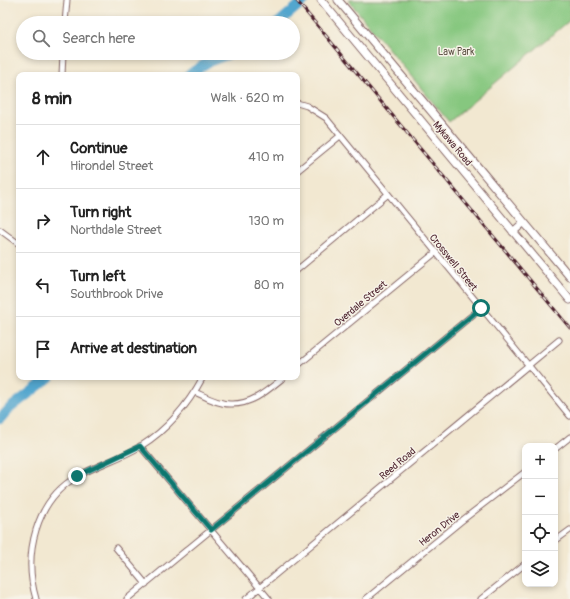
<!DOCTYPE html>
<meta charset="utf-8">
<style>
body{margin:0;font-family:Pangolin,sans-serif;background:#f2f2f2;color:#222}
.controls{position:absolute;right:12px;bottom:12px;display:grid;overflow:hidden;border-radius:8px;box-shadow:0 2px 6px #0003}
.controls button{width:36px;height:36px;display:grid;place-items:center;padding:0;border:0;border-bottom:1px solid #e0e0e0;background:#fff;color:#222;font:20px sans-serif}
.stop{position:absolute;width:12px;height:12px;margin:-9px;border:3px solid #0f766e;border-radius:50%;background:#fff}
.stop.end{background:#0f766e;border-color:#fff;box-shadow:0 1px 4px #0008}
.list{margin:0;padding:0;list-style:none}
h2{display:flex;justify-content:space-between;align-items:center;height:52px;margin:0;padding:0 16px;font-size:17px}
h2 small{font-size:13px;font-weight:400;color:#767676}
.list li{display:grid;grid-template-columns:26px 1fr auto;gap:12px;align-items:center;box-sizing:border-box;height:64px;padding:0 16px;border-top:1px solid #e0e0e0}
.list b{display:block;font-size:15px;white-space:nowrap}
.list p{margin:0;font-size:13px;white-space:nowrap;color:#767676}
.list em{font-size:13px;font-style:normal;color:#767676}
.icon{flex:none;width:22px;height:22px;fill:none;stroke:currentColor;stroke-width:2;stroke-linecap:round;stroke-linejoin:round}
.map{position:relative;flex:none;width:570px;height:599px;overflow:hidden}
.search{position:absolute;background:#fff;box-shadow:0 2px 6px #0003;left:16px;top:16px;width:284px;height:44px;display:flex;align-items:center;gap:10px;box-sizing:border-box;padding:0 14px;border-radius:22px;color:#767676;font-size:15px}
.panel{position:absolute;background:#fff;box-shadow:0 2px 6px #0003;left:16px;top:72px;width:284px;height:308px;border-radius:8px}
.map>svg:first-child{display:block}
.green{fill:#86c77f;stroke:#687355}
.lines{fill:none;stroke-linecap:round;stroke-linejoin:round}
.river{stroke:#53a6ce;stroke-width:10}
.street-casing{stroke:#856565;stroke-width:7}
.secondary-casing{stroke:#856565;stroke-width:9}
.street{stroke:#fff;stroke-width:5}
.secondary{stroke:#fff;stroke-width:7}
.rail-casing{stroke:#4a1f2b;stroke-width:3}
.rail{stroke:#f7f3e8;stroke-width:1.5;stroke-dasharray:4.5;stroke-linecap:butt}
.route{stroke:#0f766e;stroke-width:5}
.labels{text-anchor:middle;stroke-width:3;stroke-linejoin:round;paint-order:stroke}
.park-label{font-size:10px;fill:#5c5144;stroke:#f7f3e8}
.street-label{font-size:10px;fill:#4a1f2b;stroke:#f7f3e8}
</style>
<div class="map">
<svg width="570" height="599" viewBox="0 0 570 599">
<rect width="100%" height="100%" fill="#f7f3e8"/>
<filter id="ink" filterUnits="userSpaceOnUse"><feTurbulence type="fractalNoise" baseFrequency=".025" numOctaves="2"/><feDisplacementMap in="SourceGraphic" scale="8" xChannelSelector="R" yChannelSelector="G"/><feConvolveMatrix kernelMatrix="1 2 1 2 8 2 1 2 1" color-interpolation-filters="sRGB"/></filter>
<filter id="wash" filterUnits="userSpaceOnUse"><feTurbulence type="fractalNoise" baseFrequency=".012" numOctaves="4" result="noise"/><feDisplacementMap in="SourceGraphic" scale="16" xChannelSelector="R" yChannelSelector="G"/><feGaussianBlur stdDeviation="0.9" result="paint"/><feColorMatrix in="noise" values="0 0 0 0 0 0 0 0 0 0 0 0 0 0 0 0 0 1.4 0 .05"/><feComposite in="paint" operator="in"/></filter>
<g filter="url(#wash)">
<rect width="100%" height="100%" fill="#f2e8d1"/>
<path class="green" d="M 348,0 L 570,0 L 570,20 L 449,122 Z"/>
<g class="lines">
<path class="river" d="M 278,23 L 305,0
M 188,75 L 208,62 L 232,53
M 0,419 L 9,409 L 50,377"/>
</g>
</g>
<g filter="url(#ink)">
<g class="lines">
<defs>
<path id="street" d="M 65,23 L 67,0
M 62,75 L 63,53
M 297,103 L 307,106 L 326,118 L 570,416
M 297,171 L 340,136
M 0,230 L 19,244
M 297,270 L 387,195
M 297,366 L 435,253
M 195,392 C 206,397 218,404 230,404 C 252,405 268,390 284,377
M 140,446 L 269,599
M 555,449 L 570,437
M 555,541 L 570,530
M 116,548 L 146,584
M 36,599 C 23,555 35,500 78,476 C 98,465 121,458 141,446 C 168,429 188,405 203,377
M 127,599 L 481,308
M 246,599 L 559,340
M 366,599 L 460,522 L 525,472
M 481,599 L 525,564"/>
<path id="secondary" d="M 321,0 L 570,300
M 338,0 L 570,277
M 513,232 L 524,222"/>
</defs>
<use href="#street" class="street-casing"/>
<use href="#secondary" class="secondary-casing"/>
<use href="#street" class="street"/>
<use href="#secondary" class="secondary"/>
<defs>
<path id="rail" d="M 296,0 L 570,328"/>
</defs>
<use href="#rail" class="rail-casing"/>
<use href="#rail" class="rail"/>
</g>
</g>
<g class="lines" filter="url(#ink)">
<path class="route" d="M 77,476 L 140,446 L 211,530 L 481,308"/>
</g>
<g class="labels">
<g class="park-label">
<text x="456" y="55">Law Park</text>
</g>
<g class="street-label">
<text transform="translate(453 143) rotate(50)" y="4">Mykawa Road</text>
<text transform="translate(454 262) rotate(51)" y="4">Crosswell Street</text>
<text transform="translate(360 303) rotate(-40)" y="4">Overdale Street</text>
<text transform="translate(397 463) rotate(-40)" y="4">Reed Road</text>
<text transform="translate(439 528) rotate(-39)" y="4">Heron Drive</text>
</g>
</g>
</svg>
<div class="controls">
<button>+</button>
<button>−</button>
<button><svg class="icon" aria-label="locate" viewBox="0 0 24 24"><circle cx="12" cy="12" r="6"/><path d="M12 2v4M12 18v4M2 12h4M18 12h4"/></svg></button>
<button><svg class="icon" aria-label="layers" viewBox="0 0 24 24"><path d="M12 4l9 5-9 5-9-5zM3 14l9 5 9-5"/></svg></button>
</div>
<div class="stop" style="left:481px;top:308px"></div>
<div class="stop end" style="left:77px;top:476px"></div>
<div class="search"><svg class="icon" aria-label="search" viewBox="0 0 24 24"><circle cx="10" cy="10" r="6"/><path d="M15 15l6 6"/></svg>Search here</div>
<section class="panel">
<h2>8 min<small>Walk · 620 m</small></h2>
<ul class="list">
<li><svg class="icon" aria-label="ahead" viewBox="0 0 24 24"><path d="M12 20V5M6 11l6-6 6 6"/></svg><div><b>Continue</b><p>Hirondel Street</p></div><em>410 m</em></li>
<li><svg class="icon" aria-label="right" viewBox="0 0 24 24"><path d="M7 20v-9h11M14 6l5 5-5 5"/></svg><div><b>Turn right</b><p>Northdale Street</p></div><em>130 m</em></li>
<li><svg class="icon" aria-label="left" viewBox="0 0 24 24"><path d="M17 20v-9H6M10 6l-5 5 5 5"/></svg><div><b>Turn left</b><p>Southbrook Drive</p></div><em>80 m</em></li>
<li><svg class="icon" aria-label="arrive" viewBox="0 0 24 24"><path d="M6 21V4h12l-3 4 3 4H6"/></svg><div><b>Arrive at destination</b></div></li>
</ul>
</section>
</div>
